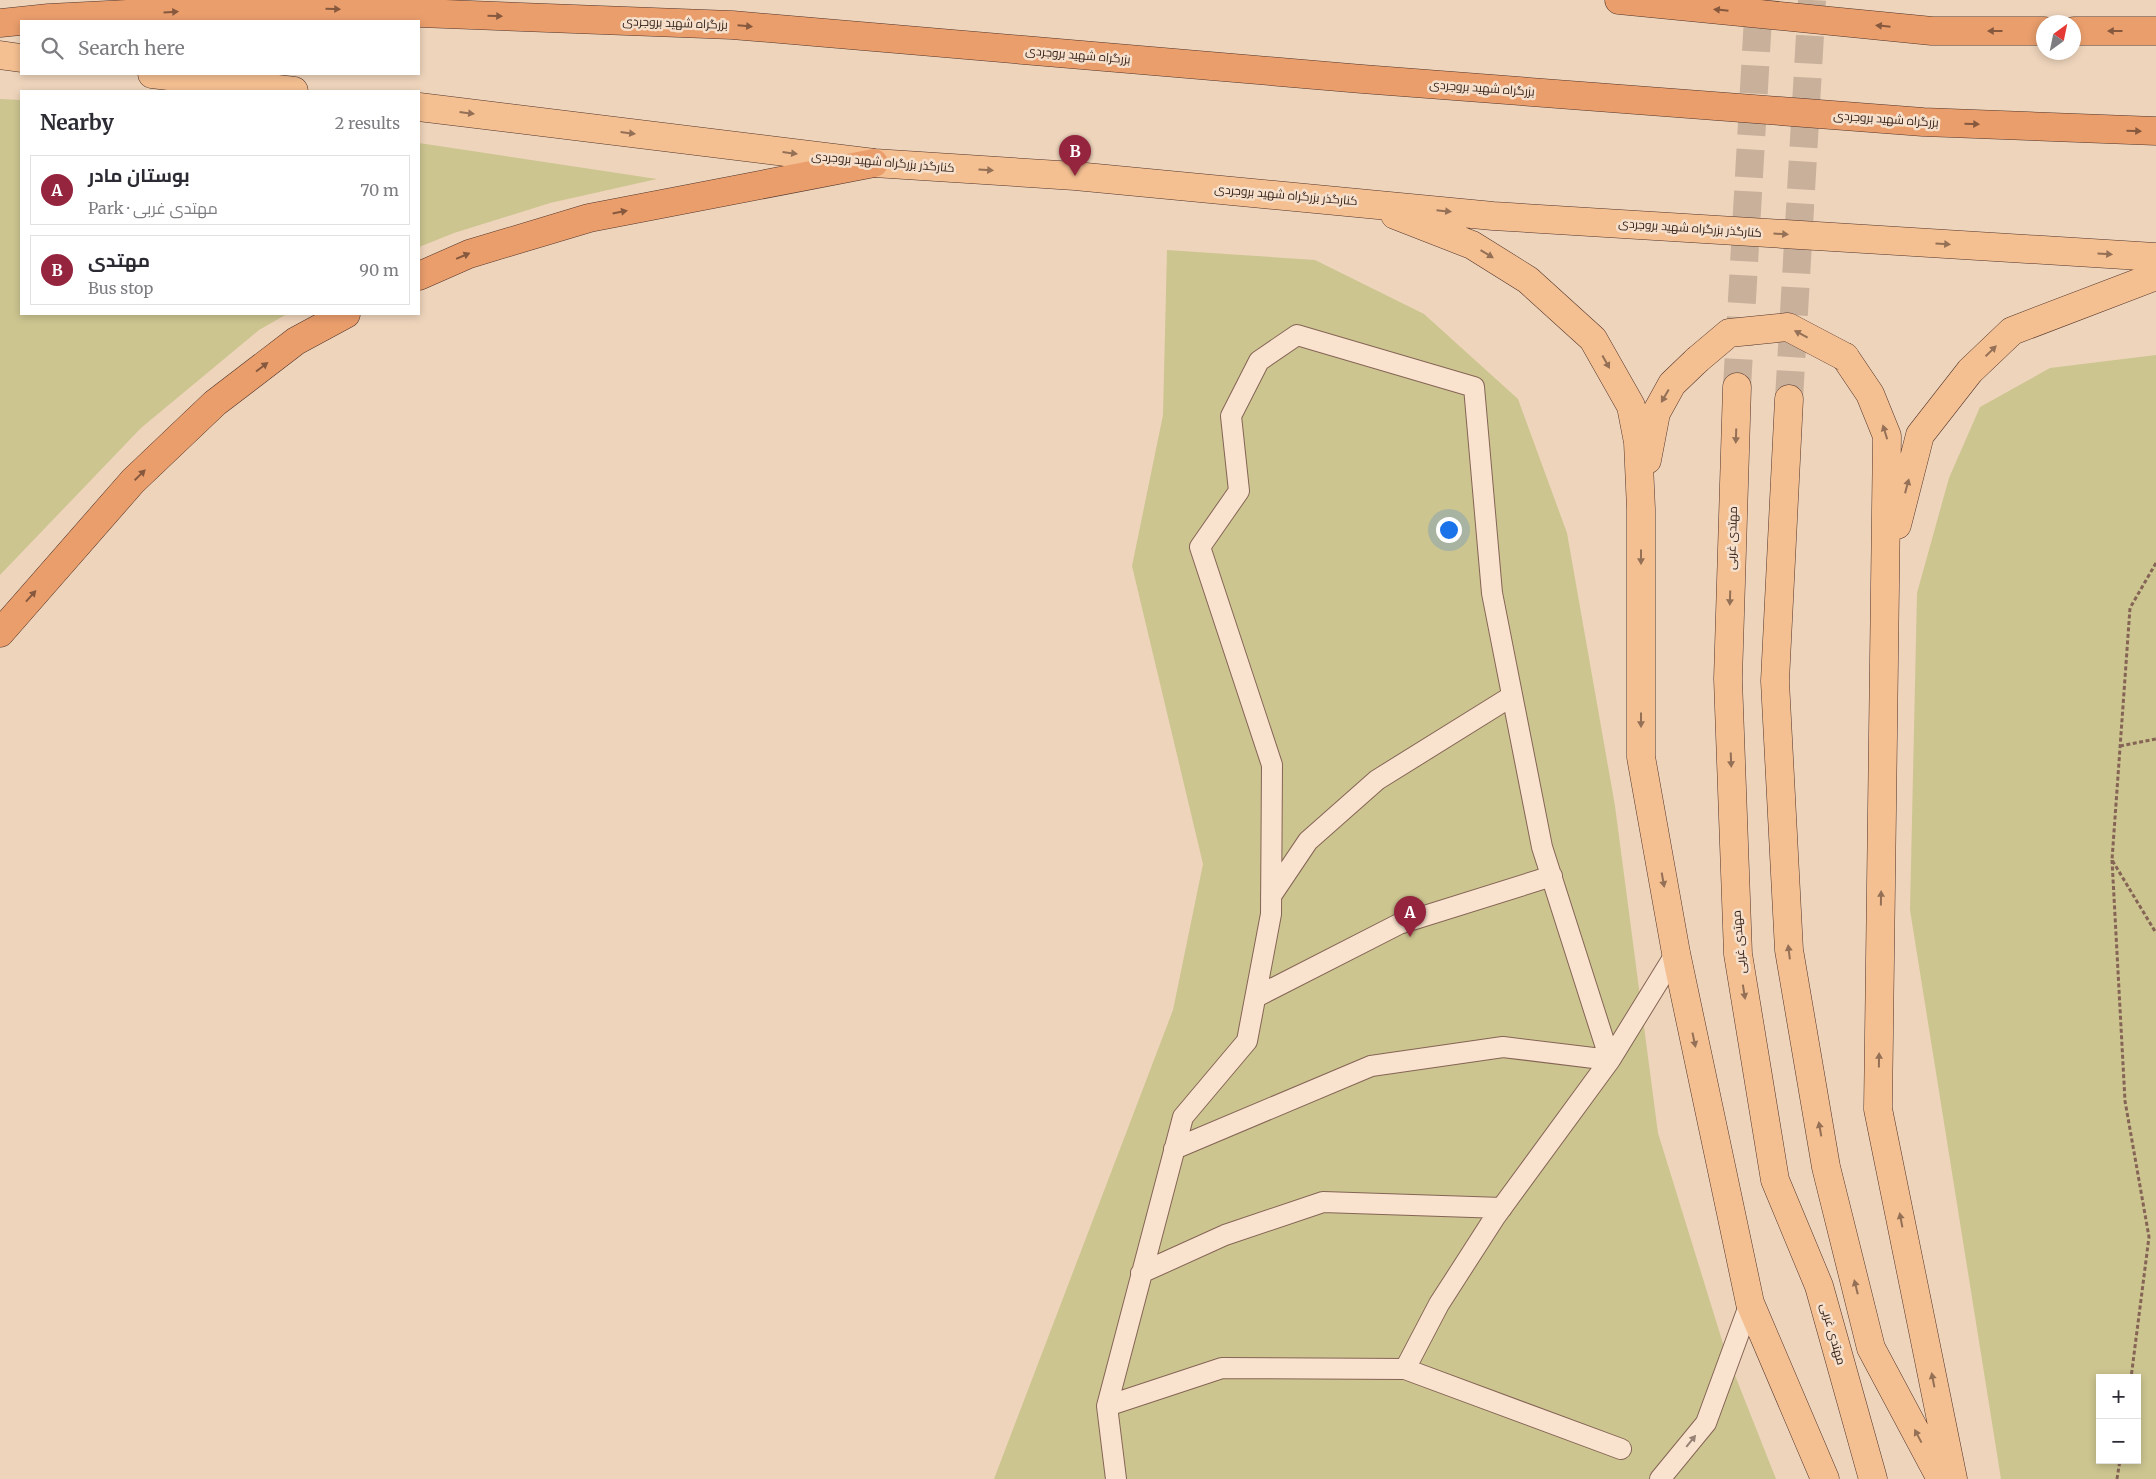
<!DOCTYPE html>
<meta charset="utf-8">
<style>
body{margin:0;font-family:Merriweather,Cairo,serif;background:#f2f2f3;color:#2b2b33}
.controls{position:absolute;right:15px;bottom:15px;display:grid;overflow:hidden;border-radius:0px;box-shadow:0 2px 8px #0003}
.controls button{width:45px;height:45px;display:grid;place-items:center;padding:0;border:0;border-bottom:1px solid #e1e1e2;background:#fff;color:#2b2b33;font:25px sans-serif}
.compass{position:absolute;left:2036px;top:15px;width:45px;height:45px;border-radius:50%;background:#fff;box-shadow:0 2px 8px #0003;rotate:33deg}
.you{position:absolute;left:1448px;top:529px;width:18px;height:18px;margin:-12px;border:4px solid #fff;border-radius:50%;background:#1a73e8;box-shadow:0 0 0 8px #1a73e833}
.badge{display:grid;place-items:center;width:32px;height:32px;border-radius:50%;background:#95243e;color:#fff;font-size:16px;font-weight:700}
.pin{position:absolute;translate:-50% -41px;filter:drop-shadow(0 1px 2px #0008)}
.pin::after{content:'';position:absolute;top:26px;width:18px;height:15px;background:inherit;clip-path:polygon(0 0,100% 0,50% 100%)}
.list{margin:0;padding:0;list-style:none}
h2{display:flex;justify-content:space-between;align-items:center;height:65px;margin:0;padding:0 20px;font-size:21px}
h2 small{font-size:16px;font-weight:400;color:#7c7c81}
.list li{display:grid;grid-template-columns:32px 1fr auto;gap:15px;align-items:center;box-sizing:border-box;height:70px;margin:0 10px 10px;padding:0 10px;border:1px solid #e1e1e2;border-radius:0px}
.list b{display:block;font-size:19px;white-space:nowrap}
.list p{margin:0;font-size:16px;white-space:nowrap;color:#7c7c81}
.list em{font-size:16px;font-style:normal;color:#7c7c81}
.icon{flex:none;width:28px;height:28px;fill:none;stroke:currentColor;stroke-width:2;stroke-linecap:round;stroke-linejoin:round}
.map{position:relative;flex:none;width:2156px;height:1479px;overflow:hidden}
.search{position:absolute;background:#fff;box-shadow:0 2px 8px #0003;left:20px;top:20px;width:400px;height:55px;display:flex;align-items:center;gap:12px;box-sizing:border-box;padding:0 18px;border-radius:0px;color:#7c7c81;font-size:19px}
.panel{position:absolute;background:#fff;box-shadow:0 2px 8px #0003;left:20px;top:90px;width:400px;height:225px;border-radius:0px}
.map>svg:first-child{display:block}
.green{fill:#ccc590;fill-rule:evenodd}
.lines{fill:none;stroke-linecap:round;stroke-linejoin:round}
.primary-tunnel{stroke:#c9b09b;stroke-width:28;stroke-dasharray:28 14;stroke-linecap:butt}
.service-casing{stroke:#856455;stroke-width:22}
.primary-casing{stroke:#52342a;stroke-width:29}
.trunk-casing{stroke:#52342a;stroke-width:29}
.path{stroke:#856455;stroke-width:3;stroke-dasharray:4 2.5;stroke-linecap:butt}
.service{stroke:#f9e3ce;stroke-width:20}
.primary{stroke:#f4bf91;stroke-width:28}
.trunk{stroke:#ea9e6c;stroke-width:28}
.primary-bridge-casing{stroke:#52342a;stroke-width:29;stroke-linecap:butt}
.primary-bridge{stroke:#f4bf91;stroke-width:28}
.oneway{fill:#86593f}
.oneway2{fill:#947056}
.oneway3{fill:#968274}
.labels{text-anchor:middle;stroke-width:5;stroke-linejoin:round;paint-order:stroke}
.street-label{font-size:12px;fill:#34211a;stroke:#f6e0cb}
</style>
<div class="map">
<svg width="2156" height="1479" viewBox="0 0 2156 1479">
<rect width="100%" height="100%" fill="#eed4bb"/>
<path class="green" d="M 0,99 L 21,100 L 21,314 L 287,314 L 259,330 L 141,428 L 0,575 Z
M 419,143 L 657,179 L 550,203 L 454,233 L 419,247 Z
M 1167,250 L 1315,260 L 1424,314 L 1518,399 L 1567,533 L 1615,806 L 1658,1133 L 1725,1350 L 1776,1479 L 994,1479 L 1173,1010 L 1203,864 L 1132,566 L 1163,415 Z
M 2156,355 L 2156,1479 L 2001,1479 L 1910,910 L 1917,593 L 1949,478 L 1980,407 L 2050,368 ZM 2100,1378 L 2137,1378 L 2137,1460 L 2100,1460 Z"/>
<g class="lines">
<path class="primary-tunnel" d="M 1737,387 L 1759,0
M 1789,399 L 1812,0"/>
<defs>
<path id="service" d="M 1271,896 L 1308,841 L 1377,780 L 1512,696
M 1256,997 L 1399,924 L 1552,876
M 1174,1149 L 1371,1066 L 1503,1047 L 1610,1060 L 1676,953
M 1141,1273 L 1225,1235 L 1323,1202 L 1502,1208
M 1405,1369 L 1621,1449
M 1107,1406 L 1222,1368 L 1405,1369 L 1439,1304 L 1495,1217 L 1610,1060 L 1542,847 L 1492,593 L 1474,387 L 1297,335 L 1259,361 L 1231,416 L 1239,491 L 1200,547 L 1272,765 L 1271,914 L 1247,1041 L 1183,1117 L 1107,1406 L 1116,1479
M 1660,1479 L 1706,1423 L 1750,1303"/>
<path id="primary" d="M 0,55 L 21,58
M 152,74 L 294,91
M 419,107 L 874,163 L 1075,176 L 1493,216 L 2156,257
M 1395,215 L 1472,245 L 1528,280 L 1593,339 L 1631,406 L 1638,442 L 1641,509 L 1641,757 L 1676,953 L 1750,1303 L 1825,1479
M 1845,357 L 1870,394 L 1887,436 L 1878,1109 L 1953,1479
M 1737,387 L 1728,679 L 1738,954 L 1775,1180 L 1819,1286 L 1873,1479
M 1789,399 L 1775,681 L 1789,950 L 1826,1167 L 1871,1348 L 1941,1479
M 1647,460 L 1656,413 L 1672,384 L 1697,360
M 1897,525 L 1920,435 L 1970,371 L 2012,331 L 2156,276"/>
<path id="trunk" d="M 1619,0 L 1932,31 L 2044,31
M 0,23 L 49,18 L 263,7 L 732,25 L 1362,79 L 1923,122 L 2156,131
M 2074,31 L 2156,31
M 419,276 L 469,254 L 589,218 L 874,163
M 0,633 L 133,481 L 215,403 L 296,341 L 346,314"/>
</defs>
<use href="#service" class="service-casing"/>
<use href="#primary" class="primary-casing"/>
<use href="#trunk" class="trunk-casing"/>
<path class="path" d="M 2156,563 L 2130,608 L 2112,860 L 2156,933
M 2120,746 L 2156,739
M 2112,860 L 2125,1101 L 2149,1237 L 2131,1378
M 2117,1479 L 2120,1460"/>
<use href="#service" class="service"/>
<use href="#primary" class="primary"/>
<use href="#trunk" class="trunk"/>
<defs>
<path id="primary-bridge" d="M 1697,360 L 1729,333 L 1788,327 L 1845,357"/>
</defs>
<use href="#primary-bridge" class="primary-bridge-casing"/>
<use href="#primary-bridge" class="primary-bridge"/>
</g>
<defs><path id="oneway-solid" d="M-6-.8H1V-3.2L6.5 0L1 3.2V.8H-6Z" transform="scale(1.25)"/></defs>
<g class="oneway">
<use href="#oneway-solid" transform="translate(333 9) rotate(2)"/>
<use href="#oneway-solid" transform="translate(1721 10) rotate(-174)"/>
<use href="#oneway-solid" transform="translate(171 12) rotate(-3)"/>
<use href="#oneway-solid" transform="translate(495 16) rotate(2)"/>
<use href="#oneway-solid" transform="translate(745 26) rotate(5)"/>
<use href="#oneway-solid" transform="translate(1883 26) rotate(-174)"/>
<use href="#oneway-solid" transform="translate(1995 31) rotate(-180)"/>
<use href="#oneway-solid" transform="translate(2115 31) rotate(-180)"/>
<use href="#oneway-solid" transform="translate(1972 124) rotate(2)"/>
<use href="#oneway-solid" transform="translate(2134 131) rotate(2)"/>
<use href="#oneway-solid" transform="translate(620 212) rotate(-11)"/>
<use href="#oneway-solid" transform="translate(463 256) rotate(-23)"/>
<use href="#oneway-solid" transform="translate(262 367) rotate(-37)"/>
<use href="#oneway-solid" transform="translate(140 475) rotate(-44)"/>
<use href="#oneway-solid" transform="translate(31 596) rotate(-48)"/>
</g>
<g class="oneway2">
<use href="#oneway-solid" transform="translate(467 113) rotate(7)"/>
<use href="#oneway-solid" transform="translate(628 133) rotate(7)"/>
<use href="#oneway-solid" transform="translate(790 153) rotate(7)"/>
<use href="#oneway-solid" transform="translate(986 170) rotate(4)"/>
<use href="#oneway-solid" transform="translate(1444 211) rotate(6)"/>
<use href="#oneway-solid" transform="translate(1781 234) rotate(4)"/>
<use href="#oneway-solid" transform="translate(1943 244) rotate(4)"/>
<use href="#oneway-solid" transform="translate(1487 254) rotate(31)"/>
<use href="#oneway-solid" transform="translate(2105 254) rotate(4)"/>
<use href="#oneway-solid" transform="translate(1801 334) rotate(-152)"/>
<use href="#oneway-solid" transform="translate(1991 351) rotate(-44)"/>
<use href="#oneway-solid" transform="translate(1606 362) rotate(61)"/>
<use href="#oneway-solid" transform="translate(1665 396) rotate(120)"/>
<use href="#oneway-solid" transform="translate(1885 432) rotate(-107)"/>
<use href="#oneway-solid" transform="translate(1736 436) rotate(92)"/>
<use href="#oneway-solid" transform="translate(1907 486) rotate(-75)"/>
<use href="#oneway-solid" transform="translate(1641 557) rotate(90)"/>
<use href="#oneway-solid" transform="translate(1730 598) rotate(92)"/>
<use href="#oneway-solid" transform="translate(1641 720) rotate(90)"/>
<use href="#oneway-solid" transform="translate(1731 760) rotate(88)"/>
<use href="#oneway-solid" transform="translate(1663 880) rotate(80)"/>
<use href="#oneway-solid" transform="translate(1881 898) rotate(-89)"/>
<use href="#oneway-solid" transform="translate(1789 952) rotate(-97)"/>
<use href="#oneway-solid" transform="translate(1744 992) rotate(81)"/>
<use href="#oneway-solid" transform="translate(1694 1040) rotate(78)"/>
<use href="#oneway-solid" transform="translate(1879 1060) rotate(-89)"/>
<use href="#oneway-solid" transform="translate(1820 1129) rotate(-100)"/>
<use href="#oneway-solid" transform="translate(1901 1220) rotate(-101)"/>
<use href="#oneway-solid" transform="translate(1856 1287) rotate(-104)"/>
<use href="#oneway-solid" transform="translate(1933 1380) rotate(-101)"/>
<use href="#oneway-solid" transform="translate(1918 1436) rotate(-118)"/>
</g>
<use class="oneway3" href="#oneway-solid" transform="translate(1691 1441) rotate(-51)"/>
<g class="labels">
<g class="street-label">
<text transform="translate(675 23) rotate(2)" y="4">بزرگراه شهید بروجردی</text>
<text transform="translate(1078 55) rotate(5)" y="4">بزرگراه شهید بروجردی</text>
<text transform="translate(1482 88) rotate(4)" y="4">بزرگراه شهید بروجردی</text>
<text transform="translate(1886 119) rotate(4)" y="4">بزرگراه شهید بروجردی</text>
<text transform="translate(883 162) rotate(5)" y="4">کنارگذر بزرگراه شهید بروجردی</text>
<text transform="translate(1286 195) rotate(5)" y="4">کنارگذر بزرگراه شهید بروجردی</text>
<text transform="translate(1690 228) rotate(4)" y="4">کنارگذر بزرگراه شهید بروجردی</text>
<text transform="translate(1732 538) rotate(-88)" y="4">مهتدی غربی</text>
<text transform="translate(1739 942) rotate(-95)" y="4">مهتدی غربی</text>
<text transform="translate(1833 1334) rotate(74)" y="4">مهتدی غربی</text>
</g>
</g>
</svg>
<div class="controls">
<button>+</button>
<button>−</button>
</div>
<svg class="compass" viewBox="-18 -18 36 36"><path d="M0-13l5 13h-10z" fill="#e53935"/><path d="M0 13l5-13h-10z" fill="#7c7c81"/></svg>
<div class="you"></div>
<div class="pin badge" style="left:1410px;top:937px">A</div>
<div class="pin badge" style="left:1075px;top:176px">B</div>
<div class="search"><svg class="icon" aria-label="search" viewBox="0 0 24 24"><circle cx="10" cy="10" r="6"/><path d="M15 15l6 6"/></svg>Search here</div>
<section class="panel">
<h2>Nearby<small>2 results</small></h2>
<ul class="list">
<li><span class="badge">A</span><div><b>بوستان مادر</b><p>Park · مهتدی غربی</p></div><em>70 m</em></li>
<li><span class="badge">B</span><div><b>مهتدی</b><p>Bus stop</p></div><em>90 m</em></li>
</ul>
</section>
</div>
